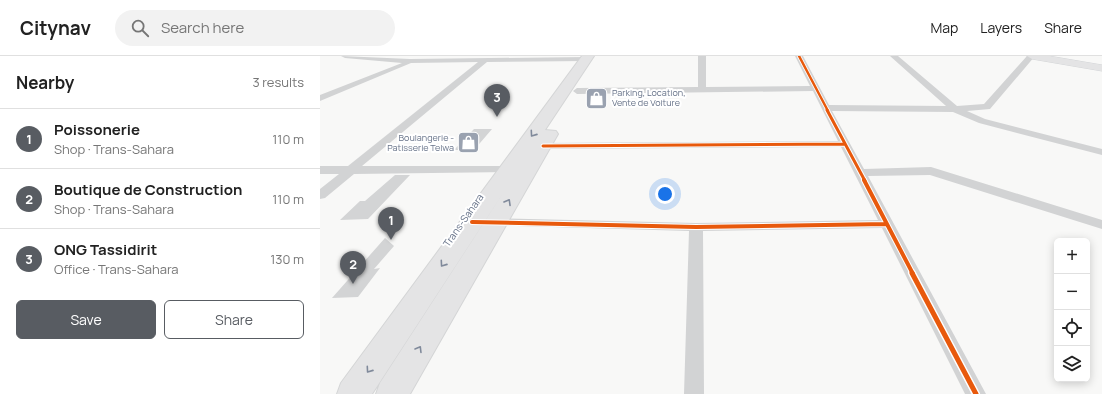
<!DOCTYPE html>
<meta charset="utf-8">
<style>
body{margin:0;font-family:Manrope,sans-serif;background:#f2f2f2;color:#222}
.controls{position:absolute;right:12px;bottom:12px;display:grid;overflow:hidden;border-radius:6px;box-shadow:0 2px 10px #0003}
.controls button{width:36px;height:36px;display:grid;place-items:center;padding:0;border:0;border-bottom:1px solid #e0e0e0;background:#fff;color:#222;font:20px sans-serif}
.you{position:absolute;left:345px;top:138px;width:14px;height:14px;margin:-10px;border:3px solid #fff;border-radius:50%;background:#1a73e8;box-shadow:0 0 0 6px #1a73e833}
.badge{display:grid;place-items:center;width:26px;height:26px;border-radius:50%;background:#585c62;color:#fff;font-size:13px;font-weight:700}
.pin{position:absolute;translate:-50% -33px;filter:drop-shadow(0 1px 2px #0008)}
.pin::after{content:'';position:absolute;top:21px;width:14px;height:12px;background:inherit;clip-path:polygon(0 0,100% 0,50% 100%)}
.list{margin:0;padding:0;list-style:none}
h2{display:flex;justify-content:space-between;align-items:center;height:52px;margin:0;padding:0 16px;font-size:17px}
h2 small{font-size:13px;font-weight:400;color:#767676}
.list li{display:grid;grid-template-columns:26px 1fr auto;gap:12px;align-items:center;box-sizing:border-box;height:60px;padding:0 16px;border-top:1px solid #e0e0e0}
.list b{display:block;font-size:15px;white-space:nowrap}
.list p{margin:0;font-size:13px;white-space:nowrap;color:#767676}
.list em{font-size:13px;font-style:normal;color:#767676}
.actions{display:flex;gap:8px;padding:12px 16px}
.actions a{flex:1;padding:9px 0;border:1px solid #585c62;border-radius:6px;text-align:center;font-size:14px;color:#585c62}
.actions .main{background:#585c62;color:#fff}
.icon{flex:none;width:22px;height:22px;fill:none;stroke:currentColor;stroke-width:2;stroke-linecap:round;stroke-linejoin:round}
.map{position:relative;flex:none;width:782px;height:338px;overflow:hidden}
header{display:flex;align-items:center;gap:24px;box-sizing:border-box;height:56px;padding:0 20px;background:#fff;border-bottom:1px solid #e0e0e0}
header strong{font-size:19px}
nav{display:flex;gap:22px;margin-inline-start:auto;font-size:14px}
.search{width:280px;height:36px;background:#f2f2f2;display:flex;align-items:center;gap:10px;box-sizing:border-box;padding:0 14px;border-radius:22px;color:#767676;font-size:15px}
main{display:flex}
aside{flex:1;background:#fff}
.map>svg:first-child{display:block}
.building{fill:#d3d4d5}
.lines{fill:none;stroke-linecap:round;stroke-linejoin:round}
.secondary-casing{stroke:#d3d5d7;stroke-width:1}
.primary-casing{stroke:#d4d5d6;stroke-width:2}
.street{fill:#d2d3d4;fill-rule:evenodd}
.secondary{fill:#e4e4e5;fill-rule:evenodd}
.primary{fill:#e4e4e5;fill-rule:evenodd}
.cycleway-far3-casing{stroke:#fff;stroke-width:4}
.cycleway-far2-casing{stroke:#fff;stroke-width:5}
.cycleway-far1-casing{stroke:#fff;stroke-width:6}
.cycleway-casing{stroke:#fff;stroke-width:8}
.cycleway-far3{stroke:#e8590c;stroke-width:2.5}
.cycleway-far2{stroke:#e8590c;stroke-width:3}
.cycleway-far1{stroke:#e8590c;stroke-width:4}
.cycleway{stroke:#e8590c;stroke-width:5}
.oneway{stroke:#808a9b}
.labels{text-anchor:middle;stroke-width:4;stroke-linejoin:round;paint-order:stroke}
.far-poi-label{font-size:9px;fill:#677389;stroke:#fff;text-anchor:start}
.street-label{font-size:10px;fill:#677389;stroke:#fff}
</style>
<header>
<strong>Citynav</strong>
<div class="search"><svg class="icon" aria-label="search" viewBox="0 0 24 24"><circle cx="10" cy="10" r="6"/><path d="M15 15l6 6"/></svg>Search here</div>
<nav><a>Map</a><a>Layers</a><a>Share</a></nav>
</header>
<main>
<aside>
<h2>Nearby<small>3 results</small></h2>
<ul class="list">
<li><span class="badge">1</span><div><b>Poissonerie</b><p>Shop · Trans-Sahara</p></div><em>110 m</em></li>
<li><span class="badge">2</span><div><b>Boutique de Construction</b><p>Shop · Trans-Sahara</p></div><em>110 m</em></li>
<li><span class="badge">3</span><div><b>ONG Tassidirit</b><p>Office · Trans-Sahara</p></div><em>130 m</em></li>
</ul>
<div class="actions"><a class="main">Save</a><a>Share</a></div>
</aside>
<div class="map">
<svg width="782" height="338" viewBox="0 0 782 338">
<rect width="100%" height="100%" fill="#f8f8f7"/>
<path class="building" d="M 154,73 L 172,73 L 154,94 L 134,94 Z
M 75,119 L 90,119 L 48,163 L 20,164 L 40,145 L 45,145 Z
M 65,182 L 74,190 L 54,213 L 60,212 L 38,241 L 12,242 Z"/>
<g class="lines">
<defs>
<path id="secondary" d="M 707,0 L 729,0 L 782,9 L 782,15 L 712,3 Z"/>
<path id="primary" d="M 262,0 L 274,0 L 225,74 L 236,75 L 238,78 L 90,338 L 56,338 L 60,327 L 189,128 L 52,338 L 17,338 L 21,327 Z"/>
</defs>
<use href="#secondary" class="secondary-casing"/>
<use href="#primary" class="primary-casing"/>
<path class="street" d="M 21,0 L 90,3 L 266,1 L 270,3 L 266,5 L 167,6 L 42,110 L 187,110 L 191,112 L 193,114 L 191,116 L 34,118 L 5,142 L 0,143 L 0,133 L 19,118 L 0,118 L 0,110 L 28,110 L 158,6 L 91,7 L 0,45 L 0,39 L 82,7 L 25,2 Z
M 378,0 L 386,0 L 386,31 L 490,30 L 475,0 L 483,0 L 509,49 L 626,50 L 570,0 L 578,0 L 637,50 L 664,48 L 707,0 L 715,0 L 670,53 L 647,55 L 665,63 L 782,93 L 782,99 L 659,67 L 633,56 L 512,55 L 544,113 L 611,111 L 782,164 L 782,173 L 610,119 L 548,120 L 666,338 L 645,338 L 562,172 L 383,175 L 384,338 L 364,338 L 369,175 L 163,169 L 161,166 L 163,163 L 168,162 L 376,167 L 558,164 L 521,91 L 223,93 L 218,90 L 223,87 L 518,85 L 493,35 L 257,38 L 253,35 L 257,32 L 378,31 Z"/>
<use href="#secondary" class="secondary"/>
<use href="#primary" class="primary"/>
<defs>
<path id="cycleway-far3" d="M 479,0 L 508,55"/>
<path id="cycleway-far2" d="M 507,54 L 545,125
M 223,90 L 525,88"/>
<path id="cycleway-far1" d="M 544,124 L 593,218
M 152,166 L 376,171 L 567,168"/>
<path id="cycleway" d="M 592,217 L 656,338"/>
</defs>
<use href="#cycleway-far3" class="cycleway-far3-casing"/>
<use href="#cycleway-far2" class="cycleway-far2-casing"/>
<use href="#cycleway-far1" class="cycleway-far1-casing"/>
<use href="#cycleway" class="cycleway-casing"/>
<use href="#cycleway-far3" class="cycleway-far3"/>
<use href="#cycleway-far2" class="cycleway-far2"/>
<use href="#cycleway-far1" class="cycleway-far1"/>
<use href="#cycleway" class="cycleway"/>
</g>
<defs><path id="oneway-chevron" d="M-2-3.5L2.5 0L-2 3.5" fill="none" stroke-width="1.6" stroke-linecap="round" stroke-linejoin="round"/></defs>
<g class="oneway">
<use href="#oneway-chevron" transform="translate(213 78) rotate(125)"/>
<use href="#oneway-chevron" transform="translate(188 146) rotate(-60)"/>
<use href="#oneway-chevron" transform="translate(123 208) rotate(125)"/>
<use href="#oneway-chevron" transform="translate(99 293) rotate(-59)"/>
<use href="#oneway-chevron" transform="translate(49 314) rotate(125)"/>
</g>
<defs>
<symbol id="shop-square" viewBox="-11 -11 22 22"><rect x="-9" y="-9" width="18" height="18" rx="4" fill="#9aa2b0" stroke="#fff"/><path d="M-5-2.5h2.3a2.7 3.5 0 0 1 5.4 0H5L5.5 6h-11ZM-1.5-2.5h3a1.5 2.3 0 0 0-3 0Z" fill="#fff"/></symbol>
</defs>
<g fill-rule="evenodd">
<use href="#shop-square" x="264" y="30" width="25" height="25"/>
<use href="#shop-square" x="136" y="74" width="25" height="25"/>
</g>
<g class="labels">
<g class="far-poi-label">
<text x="292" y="40">Parking, Location,<tspan x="292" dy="10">Vente de Voiture</tspan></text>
<text x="134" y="85" text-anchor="end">Boulangerie -<tspan x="134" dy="10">Patisserie Telwa</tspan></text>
</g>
<g class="street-label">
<text transform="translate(143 164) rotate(-55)" y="4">Trans-Sahara</text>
</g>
</g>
</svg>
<div class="controls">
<button>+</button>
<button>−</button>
<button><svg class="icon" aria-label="locate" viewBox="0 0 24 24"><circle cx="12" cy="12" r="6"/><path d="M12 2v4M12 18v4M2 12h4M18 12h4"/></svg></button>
<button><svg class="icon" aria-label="layers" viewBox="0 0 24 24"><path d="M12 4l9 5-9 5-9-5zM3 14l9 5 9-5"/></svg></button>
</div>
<div class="you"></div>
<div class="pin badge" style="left:71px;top:184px">1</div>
<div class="pin badge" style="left:33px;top:228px">2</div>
<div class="pin badge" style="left:177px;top:61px">3</div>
</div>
</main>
